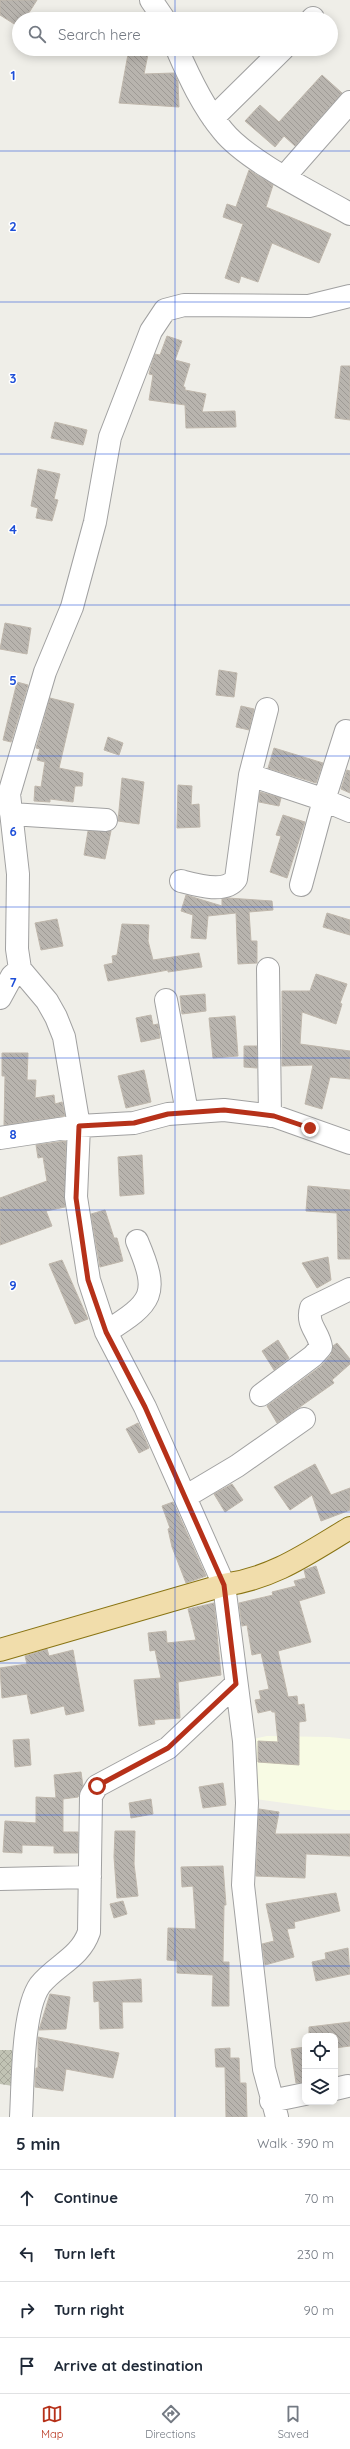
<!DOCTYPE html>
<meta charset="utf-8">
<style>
body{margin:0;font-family:Quicksand,sans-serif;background:#f6f6f7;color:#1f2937}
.controls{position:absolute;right:12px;bottom:12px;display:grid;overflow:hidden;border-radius:8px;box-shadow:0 2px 10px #0003}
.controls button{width:36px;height:36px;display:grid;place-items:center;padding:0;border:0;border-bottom:1px solid #e0e1e3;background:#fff;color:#1f2937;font:20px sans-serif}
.stop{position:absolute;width:12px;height:12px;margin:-9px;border:3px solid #b63119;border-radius:50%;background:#fff}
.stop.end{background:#b63119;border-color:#fff;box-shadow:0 1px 4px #0008}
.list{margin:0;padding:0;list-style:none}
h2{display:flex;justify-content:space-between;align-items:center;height:52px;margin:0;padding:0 16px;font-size:17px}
h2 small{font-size:13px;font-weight:400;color:#747a83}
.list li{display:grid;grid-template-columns:26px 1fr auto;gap:12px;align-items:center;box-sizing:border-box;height:56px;padding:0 16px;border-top:1px solid #e0e1e3}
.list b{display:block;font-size:15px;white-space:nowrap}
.list em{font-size:13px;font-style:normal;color:#747a83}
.icon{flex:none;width:22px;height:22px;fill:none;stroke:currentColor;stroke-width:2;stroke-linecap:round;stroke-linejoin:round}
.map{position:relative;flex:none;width:350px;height:2117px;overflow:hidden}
.search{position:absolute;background:#fff;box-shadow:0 2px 10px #0003;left:12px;right:12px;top:12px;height:44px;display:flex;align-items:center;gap:10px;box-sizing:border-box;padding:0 14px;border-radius:22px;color:#747a83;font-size:15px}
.sheet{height:276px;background:#fff}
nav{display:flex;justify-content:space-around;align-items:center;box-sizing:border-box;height:56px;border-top:1px solid #e0e1e3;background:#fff;font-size:11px;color:#747a83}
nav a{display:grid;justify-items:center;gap:2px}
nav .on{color:#b63119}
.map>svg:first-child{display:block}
.education{fill:#f8fbe4}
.construction{fill:url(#construction-cross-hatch)}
.building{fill:url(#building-back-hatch);stroke:#bfb7ac}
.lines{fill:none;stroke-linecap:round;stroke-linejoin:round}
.minor-casing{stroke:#a1a1a1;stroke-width:24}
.major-casing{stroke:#897413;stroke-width:24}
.minor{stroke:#fff;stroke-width:22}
.major{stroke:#f1ddab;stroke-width:22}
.route{stroke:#b63119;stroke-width:5}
.grid{fill:none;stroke:#1d4ed8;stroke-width:1;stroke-opacity:0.55}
.grid-label{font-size:13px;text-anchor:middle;font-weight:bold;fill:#1d4ed8;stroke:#fff;stroke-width:3;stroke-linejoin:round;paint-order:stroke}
</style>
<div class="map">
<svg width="350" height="2117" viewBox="0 0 350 2117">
<defs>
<pattern id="construction-cross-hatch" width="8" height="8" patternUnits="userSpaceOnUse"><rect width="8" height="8" fill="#c1c3b4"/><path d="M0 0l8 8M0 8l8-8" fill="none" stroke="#a6a79a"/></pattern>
<pattern id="building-back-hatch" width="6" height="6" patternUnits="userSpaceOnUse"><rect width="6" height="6" fill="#b8b4ae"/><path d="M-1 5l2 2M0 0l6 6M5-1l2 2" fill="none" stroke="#9e9a95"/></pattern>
</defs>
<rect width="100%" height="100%" fill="#efeee8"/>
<path class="education" d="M 267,1736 L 329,1737 L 350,1739 L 350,1810 L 336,1810 L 255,1799 L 248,1740 Z"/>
<path class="construction" d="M 0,2050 L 12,2050 L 13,2086 L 0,2084 Z"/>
<path class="building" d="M 0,0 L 37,0 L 25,19 L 19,19 L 19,27 L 0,15 Z
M 129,49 L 149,49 L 144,74 L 174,73 L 178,82 L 179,107 L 119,103 Z
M 322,75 L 342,93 L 295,146 L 284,136 L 275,147 L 245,121 L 260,105 L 279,122 Z
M 249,170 L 273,185 L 266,207 L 331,234 L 319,263 L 272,243 L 258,282 L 241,276 L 239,283 L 225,278 L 243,224 L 223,217 L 227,204 L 236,207 Z
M 167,336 L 182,341 L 175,360 L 190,364 L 183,387 L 185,387 L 185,390 L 206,394 L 202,412 L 235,411 L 236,427 L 186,428 L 185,405 L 149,400 L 153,375 L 149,374 L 151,366 L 155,354 L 160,355 Z
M 341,366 L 350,366 L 350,420 L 335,418 Z
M 55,422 L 87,430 L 83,445 L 51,438 Z
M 38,469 L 60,474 L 54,499 L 58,500 L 52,521 L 36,518 L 38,508 L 31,506 Z
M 5,623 L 31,628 L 27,654 L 0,649 Z
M 219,670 L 237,673 L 234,697 L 216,695 Z
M 17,682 L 28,685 L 11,742 L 3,740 Z
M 50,698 L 74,704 L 59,768 L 83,773 L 82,786 L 75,786 L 73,802 L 50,799 L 50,802 L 34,801 L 35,786 L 41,787 L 45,762 L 37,760 L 40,749 L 36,748 Z
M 241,706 L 254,709 L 249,730 L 236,727 Z
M 108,737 L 123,743 L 119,755 L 104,750 Z
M 274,748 L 323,763 L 316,783 L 268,768 Z
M 347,770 L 350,771 L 350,793 L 341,789 Z
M 122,778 L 144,782 L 139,824 L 118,821 Z
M 178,785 L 192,786 L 191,805 L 199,804 L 200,827 L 177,828 Z
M 260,792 L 281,798 L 279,806 L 259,802 Z
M 283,815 L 305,822 L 287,878 L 270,872 L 281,836 L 276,835 Z
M 88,831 L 111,831 L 105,859 L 84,855 Z
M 186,895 L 222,906 L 222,899 L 228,898 L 272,901 L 273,910 L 249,912 L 251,941 L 257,941 L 257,963 L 238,964 L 236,913 L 208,916 L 206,939 L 191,938 L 193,915 L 181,911 Z
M 327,913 L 350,920 L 350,935 L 323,927 Z
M 57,919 L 63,946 L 41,950 L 35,923 Z
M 122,924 L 149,925 L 148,941 L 153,960 L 199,953 L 202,967 L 168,972 L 168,970 L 108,981 L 104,965 L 113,963 L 112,956 L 117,955 Z
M 316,974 L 347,984 L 340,1003 L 342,1004 L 336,1024 L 302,1012 L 300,1044 L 350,1051 L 350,1079 L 330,1077 L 322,1109 L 305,1104 L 313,1065 L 282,1066 L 282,991 L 310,991 Z
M 205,994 L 206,1011 L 182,1014 L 180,996 Z
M 151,1015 L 153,1025 L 158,1024 L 160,1038 L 141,1042 L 136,1018 Z
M 235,1016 L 238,1056 L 213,1058 L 209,1018 Z
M 244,1046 L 257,1046 L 257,1068 L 244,1067 Z
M 2,1053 L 28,1053 L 27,1080 L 36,1080 L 35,1098 L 54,1095 L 55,1104 L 62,1102 L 65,1116 L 4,1125 L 5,1076 L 2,1076 Z
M 144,1070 L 151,1102 L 126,1108 L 118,1076 Z
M 66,1141 L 65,1207 L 46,1211 L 52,1226 L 0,1245 L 0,1198 L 47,1181 L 43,1157 L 38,1158 L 36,1145 Z
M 142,1155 L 144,1194 L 120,1196 L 118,1157 Z
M 308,1186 L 350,1190 L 350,1259 L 338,1259 L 337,1213 L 306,1211 Z
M 105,1210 L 114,1238 L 117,1238 L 123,1261 L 100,1267 L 91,1214 Z
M 328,1257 L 331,1280 L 317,1288 L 302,1263 Z
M 62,1260 L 88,1319 L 75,1324 L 49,1264 Z
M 278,1340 L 289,1358 L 274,1370 L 262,1351 Z
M 337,1343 L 350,1359 L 350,1364 L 332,1380 L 334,1383 L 277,1423 L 267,1406 L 321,1366 L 331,1355 L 333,1346 Z
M 138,1423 L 149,1448 L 139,1453 L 126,1429 Z
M 315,1464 L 331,1495 L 350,1488 L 350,1510 L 321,1521 L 312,1495 L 290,1510 L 274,1487 Z
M 232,1484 L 243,1500 L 225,1512 L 214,1494 Z
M 173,1502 L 206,1576 L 186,1583 L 172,1547 L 168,1529 L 170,1528 L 162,1506 Z
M 316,1566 L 325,1593 L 299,1601 L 311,1642 L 278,1651 L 288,1697 L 297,1696 L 298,1705 L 304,1704 L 306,1721 L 299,1722 L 299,1765 L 258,1762 L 258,1741 L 278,1742 L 275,1712 L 272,1712 L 271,1710 L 258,1713 L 255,1700 L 261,1699 L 259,1691 L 269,1689 L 261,1653 L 252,1655 L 247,1625 L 242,1626 L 239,1603 L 273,1595 L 272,1592 L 296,1586 L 294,1581 L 306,1578 L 304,1570 Z
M 214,1603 L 221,1675 L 178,1682 L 180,1718 L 154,1720 L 155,1724 L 139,1726 L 134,1680 L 161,1678 L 155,1650 L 150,1651 L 148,1633 L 166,1631 L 167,1643 L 196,1640 L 188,1609 Z
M 47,1649 L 49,1656 L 73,1650 L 84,1711 L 66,1715 L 64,1706 L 31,1714 L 27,1694 L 2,1698 L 0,1668 L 27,1664 L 25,1656 Z
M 29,1739 L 31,1765 L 15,1767 L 13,1740 Z
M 81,1772 L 83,1786 L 78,1797 L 63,1799 L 63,1832 L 78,1832 L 78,1853 L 54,1853 L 54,1846 L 22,1845 L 22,1853 L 3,1852 L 5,1821 L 36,1823 L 36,1797 L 56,1798 L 54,1775 Z
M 223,1783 L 226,1805 L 203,1808 L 199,1787 Z
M 151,1799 L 153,1814 L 131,1818 L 129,1803 Z
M 259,1809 L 279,1812 L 275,1834 L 350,1834 L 350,1856 L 306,1854 L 305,1878 L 256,1876 Z
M 115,1831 L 135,1831 L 134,1864 L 138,1896 L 117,1898 L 114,1857 Z
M 223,1866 L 226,1905 L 224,1905 L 223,1962 L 229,1962 L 229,2006 L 212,2006 L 213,1975 L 177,1973 L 177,1961 L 167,1960 L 168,1928 L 196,1929 L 193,1886 L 182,1887 L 181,1867 Z
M 336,1893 L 340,1911 L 294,1922 L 295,1928 L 287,1929 L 294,1957 L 265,1965 L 262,1944 L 274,1941 L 266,1904 Z
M 123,1901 L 127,1914 L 114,1918 L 110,1904 Z
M 348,1948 L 350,1974 L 316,1981 L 312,1962 L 326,1959 L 325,1953 Z
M 141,1979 L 142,2002 L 122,2002 L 123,2028 L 100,2029 L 99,2001 L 94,2002 L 93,1982 Z
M 50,1994 L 70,1997 L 66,2029 L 39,2030 Z
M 350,2022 L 350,2046 L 335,2048 L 335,2036 L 309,2036 L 309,2027 Z
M 38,2037 L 119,2053 L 113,2078 L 66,2069 L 63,2091 L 35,2087 L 36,2068 L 38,2068 Z
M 305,2047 L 305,2082 L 296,2083 L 291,2049 Z
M 230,2048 L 230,2058 L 239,2058 L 240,2083 L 246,2083 L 247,2117 L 226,2117 L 225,2067 L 216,2067 L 215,2049 Z"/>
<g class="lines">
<defs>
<path id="minor" d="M 151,0 L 164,19
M 312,19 L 313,18
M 177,49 C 189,77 203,107 223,131 C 247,161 315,194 350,214
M 213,118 L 283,49
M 285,176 L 350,102
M 250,775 L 319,798 L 350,811
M 11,814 L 106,820
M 181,881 C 196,885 225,894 236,879 L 250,775 L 267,709
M 301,885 L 324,800 L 346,731
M 268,969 L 270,1116
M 0,998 L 12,976 L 20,969
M 166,1000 L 187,1112
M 0,1138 L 79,1126 L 134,1123 L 168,1114 L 224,1110 L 274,1116 L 350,1143
M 106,1332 C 153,1302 160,1295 137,1241
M 261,1395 L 313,1356 L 321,1347 C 319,1332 306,1325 311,1308 L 350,1289
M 185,1497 L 237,1466 L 304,1419
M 0,1879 L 90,1877
M 335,2089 L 348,2086
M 271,2101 L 305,2094
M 21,2117 C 23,2084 22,2010 40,1985 C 56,1965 80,1958 89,1932 L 91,1796 L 97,1786 L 168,1748 L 236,1684
M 277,2117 L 264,2069 L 243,1885 L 247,1803 L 244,1741 L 224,1585 L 145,1407 L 106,1332 L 89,1280 L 76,1197 L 79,1126 L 64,1037 L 56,1017 L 47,1001 L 20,969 L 17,949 L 18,874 L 9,794 L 45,672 L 72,607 L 95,522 L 110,437 L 151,331 L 165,310 L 184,305 L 309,306 L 350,296"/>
<path id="major" d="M 0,1650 L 224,1585 C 274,1578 308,1553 350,1528"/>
</defs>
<use href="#minor" class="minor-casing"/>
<use href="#major" class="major-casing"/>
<use href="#minor" class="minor"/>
<use href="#major" class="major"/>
</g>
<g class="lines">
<path class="route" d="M 97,1786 L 168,1748 L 236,1684 L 224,1585 L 145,1407 L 106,1332 L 88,1280 L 76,1198 L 79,1126 L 134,1123 L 168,1114 L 224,1110 L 274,1116 L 310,1128"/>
</g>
<path class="grid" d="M 175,0 L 175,19M 175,49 L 175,2117M 0,151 L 350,151M 0,302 L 350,302M 0,454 L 350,454M 0,605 L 350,605M 0,756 L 350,756M 0,907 L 350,907M 0,1058 L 350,1058M 0,1210 L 350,1210M 0,1361 L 350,1361M 0,1512 L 350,1512M 0,1663 L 350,1663M 0,1815 L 350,1815M 0,1966 L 350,1966"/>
<g class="grid-label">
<text x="13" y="80">1</text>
<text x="13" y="231">2</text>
<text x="13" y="383">3</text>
<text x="13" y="534">4</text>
<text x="13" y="685">5</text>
<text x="13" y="836">6</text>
<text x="13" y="987">7</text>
<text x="13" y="1139">8</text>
<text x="13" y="1290">9</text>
</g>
</svg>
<div class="controls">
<button><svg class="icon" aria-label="locate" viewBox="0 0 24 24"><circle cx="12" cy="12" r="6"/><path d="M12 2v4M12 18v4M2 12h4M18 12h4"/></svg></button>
<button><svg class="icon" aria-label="layers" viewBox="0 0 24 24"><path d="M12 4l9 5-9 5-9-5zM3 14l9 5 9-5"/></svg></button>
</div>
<div class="stop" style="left:97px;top:1786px"></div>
<div class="stop end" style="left:310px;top:1128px"></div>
<div class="search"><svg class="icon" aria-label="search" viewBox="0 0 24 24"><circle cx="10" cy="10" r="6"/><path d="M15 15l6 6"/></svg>Search here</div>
</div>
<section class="sheet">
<h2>5 min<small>Walk · 390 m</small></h2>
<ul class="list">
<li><svg class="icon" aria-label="ahead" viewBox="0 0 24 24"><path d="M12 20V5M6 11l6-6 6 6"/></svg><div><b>Continue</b></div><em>70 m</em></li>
<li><svg class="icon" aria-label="left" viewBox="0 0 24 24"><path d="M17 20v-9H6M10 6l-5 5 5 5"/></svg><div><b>Turn left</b></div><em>230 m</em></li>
<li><svg class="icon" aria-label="right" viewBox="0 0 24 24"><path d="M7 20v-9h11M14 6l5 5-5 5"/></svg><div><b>Turn right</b></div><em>90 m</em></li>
<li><svg class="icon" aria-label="arrive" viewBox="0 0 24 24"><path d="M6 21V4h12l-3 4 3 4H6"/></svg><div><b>Arrive at destination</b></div></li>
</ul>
</section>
<nav>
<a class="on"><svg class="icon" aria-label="map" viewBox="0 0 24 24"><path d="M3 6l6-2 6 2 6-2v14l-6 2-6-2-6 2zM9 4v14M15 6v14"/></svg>Map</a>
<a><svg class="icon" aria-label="directions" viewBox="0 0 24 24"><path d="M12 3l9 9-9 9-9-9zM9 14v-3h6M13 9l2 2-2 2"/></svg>Directions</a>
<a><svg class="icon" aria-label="saved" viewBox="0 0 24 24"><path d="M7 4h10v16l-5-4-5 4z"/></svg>Saved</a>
</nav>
